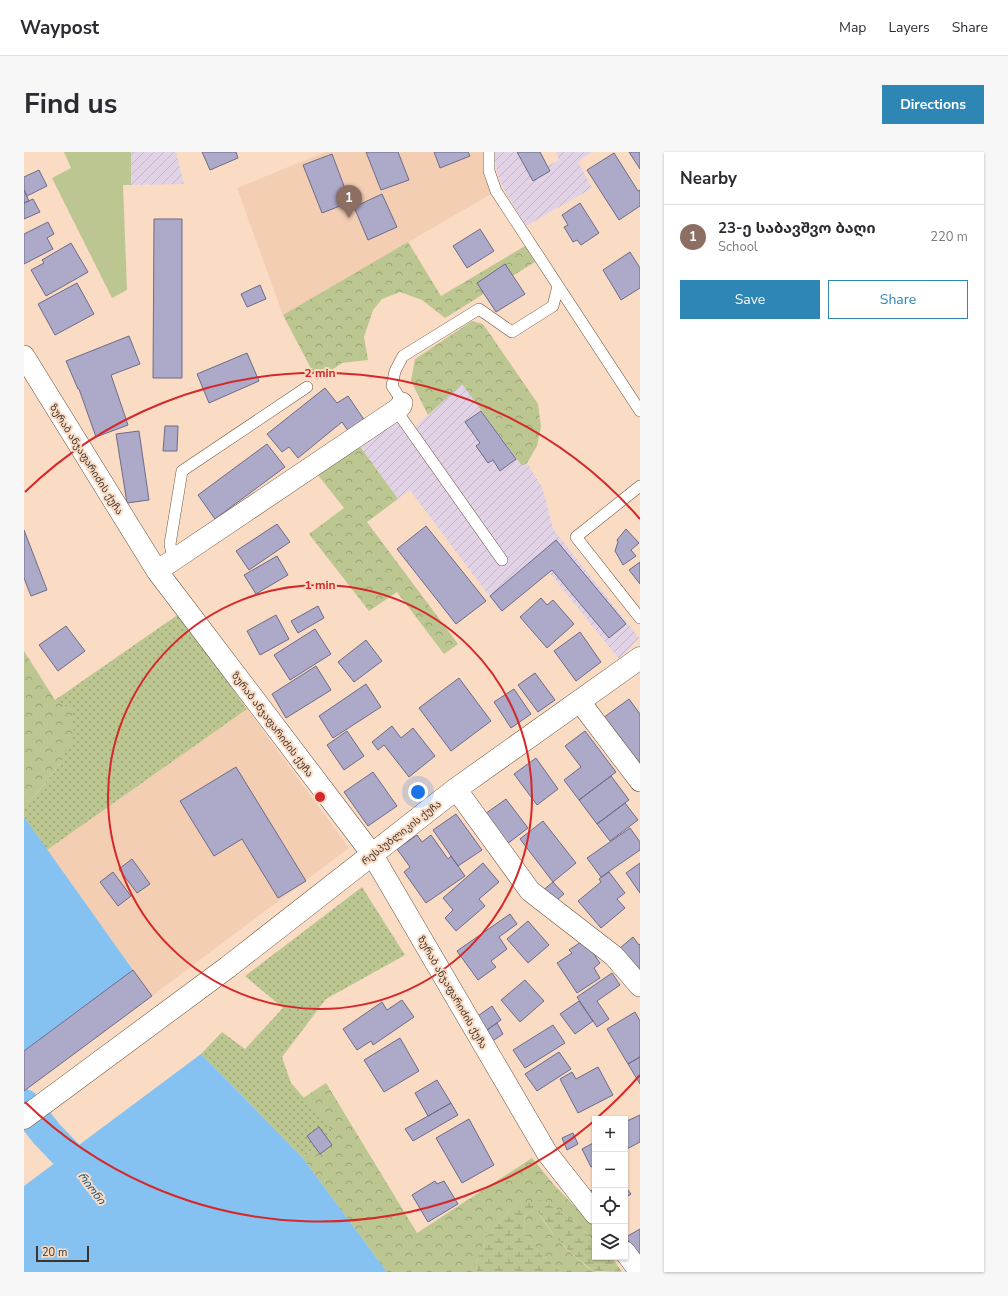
<!DOCTYPE html>
<meta charset="utf-8">
<style>
body{margin:0;font-family:"Nunito Sans","Noto Sans Georgian",sans-serif;background:#f7f7f7;color:#2b2b33}
.controls{position:absolute;right:12px;bottom:12px;display:grid;overflow:hidden;border-radius:0px;box-shadow:0 1px 3px #0004}
.controls button{width:36px;height:36px;display:grid;place-items:center;padding:0;border:0;border-bottom:1px solid #e1e1e2;background:#fff;color:#2b2b33;font:20px sans-serif}
.scale{position:absolute;left:12px;bottom:10px;width:53px;box-sizing:border-box;padding-left:4px;border:2px solid #3f332a;border-top:0;font-size:11px;line-height:14px;white-space:nowrap;color:#3f332a;-webkit-text-stroke:3px #fadbc4;paint-order:stroke}
.you{position:absolute;left:394px;top:640px;width:14px;height:14px;margin:-10px;border:3px solid #fff;border-radius:50%;background:#1a73e8;box-shadow:0 0 0 6px #1a73e833}
.badge{display:grid;place-items:center;width:26px;height:26px;border-radius:50%;background:#2d86b4;color:#fff;font-size:13px;font-weight:700}
.pin{position:absolute;translate:-50% -33px;filter:drop-shadow(0 1px 2px #0008)}
.pin::after{content:'';position:absolute;top:21px;width:14px;height:12px;background:inherit;clip-path:polygon(0 0,100% 0,50% 100%)}
.list{margin:0;padding:0;list-style:none}
h2{display:flex;justify-content:space-between;align-items:center;height:52px;margin:0;padding:0 16px;font-size:17px}
h2 small{font-size:13px;font-weight:400;color:#7c7c81}
.list li{display:grid;grid-template-columns:26px 1fr auto;gap:12px;align-items:center;box-sizing:border-box;height:64px;padding:0 16px;border-top:1px solid #e1e1e2}
.list b{display:block;font-size:15px;white-space:nowrap}
.list p{margin:0;font-size:13px;white-space:nowrap;color:#7c7c81}
.list em{font-size:13px;font-style:normal;color:#7c7c81}
.actions{display:flex;gap:8px;padding:12px 16px}
.actions a{flex:1;padding:9px 0;border:1px solid #2d86b4;border-radius:0px;text-align:center;font-size:14px;color:#2d86b4}
.actions .main{background:#2d86b4;color:#fff}
.icon{flex:none;width:22px;height:22px;fill:none;stroke:currentColor;stroke-width:2;stroke-linecap:round;stroke-linejoin:round}
.map{position:relative;flex:none;width:616px;height:1120px;overflow:hidden;border-radius:0px}
header{display:flex;align-items:center;gap:24px;box-sizing:border-box;height:56px;padding:0 20px;background:#fff;border-bottom:1px solid #e1e1e2}
header strong{font-size:19px}
nav{display:flex;gap:22px;margin-inline-start:auto;font-size:14px}
.intro{display:flex;align-items:center;justify-content:space-between;box-sizing:border-box;height:96px;padding:0 24px}
h1{margin:0;font-size:28px}
.button{padding:10px 18px;border-radius:0px;background:#2d86b4;color:#fff;font-size:14px;font-weight:700}
main{display:flex;gap:24px;padding:0 24px}
aside{flex:1;background:#fff;border-radius:0px;box-shadow:0 1px 3px #0004}
.map>svg:first-child{display:block}
.built{fill:#f3ceb3}
.industrial{fill:url(#industrial-furrows)}
.grass{fill:url(#grass-dots)}
.forest{fill:url(#forest-crowns)}
.wetland{fill:url(#wetland-marsh)}
.garden{fill:#bcc690}
.water{fill:#85c2f1}
.lines{fill:none;stroke-linecap:round;stroke-linejoin:round}
.river{stroke:#85c2f1;stroke-width:32}
.building{fill:#aca9c9;stroke:#6e6b88}
.lane-casing{stroke:#6d5440;stroke-width:12}
.street-casing{stroke:#6d5440;stroke-width:22}
.secondary-casing{stroke:#6d5440;stroke-width:23}
.lane{stroke:#fff;stroke-width:11}
.street{stroke:#fff;stroke-width:21}
.secondary{stroke:#fff;stroke-width:22}
.ring{fill:none;stroke:#d62828;stroke-width:2}
.labels{text-anchor:middle;stroke-width:4;stroke-linejoin:round;paint-order:stroke}
.street-label{font-size:10px;fill:#3f332a;stroke:#fadbc4}
.water-label{font-size:11px;font-style:italic;fill:#125884;stroke:#fadbc4}
.centre{fill:#d62828;stroke:#fadbc4;stroke-width:2}
.ring-label{font-size:12px;text-anchor:middle;font-weight:bold;fill:#d62828;stroke:#fadbc4;stroke-width:4;stroke-linejoin:round;paint-order:stroke}
</style>
<header>
<strong>Waypost</strong>
<nav><a>Map</a><a>Layers</a><a>Share</a></nav>
</header>
<div class="intro"><h1>Find us</h1><a class="button">Directions</a></div>
<main>
<div class="map">
<svg width="616" height="1120" viewBox="0 0 616 1120">
<defs>
<pattern id="industrial-furrows" width="10" height="10" patternUnits="userSpaceOnUse"><rect width="10" height="10" fill="#e1d2e5"/><path d="M-1 1l2-2M0 10L10 0M9 11l2-2" fill="none" stroke="#c2b5c5"/></pattern>
<pattern id="grass-dots" width="8" height="8" patternUnits="userSpaceOnUse"><rect width="8" height="8" fill="#bcc690"/><path d="M2 2h.1M6 6h.1" fill="none" stroke="#9aa176" stroke-width="1.8" stroke-linecap="round"/></pattern>
<pattern id="forest-crowns" width="20" height="18" patternUnits="userSpaceOnUse"><rect width="20" height="18" fill="#bcc690"/><path d="M2 6a3 3 0 1 1 6 0M12 15a3 3 0 1 1 6 0" fill="none" stroke="#9aa176"/></pattern>
<pattern id="wetland-marsh" width="20" height="14" patternUnits="userSpaceOnUse"><rect width="20" height="14" fill="#bcc690"/><path d="M1 5h8M5 5V1M11 12h8M15 12V8" fill="none" stroke="#9aa176"/></pattern>
</defs>
<rect width="100%" height="100%" fill="#fadbc4"/>
<path class="built" d="M 301,0 L 459,0 L 459,22 L 467,42 L 259,163 L 213,36 Z
M 223,557 L 325,696 L 128,844 L 23,698 Z"/>
<path class="industrial" d="M 107,0 L 152,0 L 160,32 L 107,33 Z
M 470,0 L 494,0 L 506,23 L 535,8 L 532,0 L 568,0 L 554,10 L 568,36 L 502,74 L 479,36 L 473,20 Z
M 438,231 L 498,314 L 503,311 L 518,335 L 529,377 L 615,486 L 595,507 L 525,420 L 477,460 L 386,338 L 374,347 L 332,289 L 379,258 L 391,275 Z"/>
<path class="grass" d="M 155,462 L 223,557 L 23,698 L 0,665 L 0,655 L 20,633 L 35,613 L 48,558 L 31,548 Z
M 338,735 L 381,803 L 302,847 L 258,905 L 267,931 L 311,982 L 278,1005 L 177,902 L 198,880 L 221,897 L 259,856 L 221,824 Z"/>
<path class="forest" d="M 384,90 L 417,144 L 501,94 L 511,110 L 421,166 L 398,148 L 376,140 L 358,147 L 349,158 L 340,185 L 344,208 L 318,211 L 293,228 L 259,163 Z
M 448,169 L 459,172 L 514,252 L 517,275 L 513,294 L 503,311 L 498,314 L 438,232 L 404,263 L 387,229 L 391,207 Z
M 332,289 L 374,347 L 343,370 L 434,492 L 420,502 L 373,440 L 345,459 L 285,382 L 320,356 L 290,318 Z
M 0,499 L 31,548 L 48,558 L 50,584 L 35,613 L 20,633 L 0,655 Z
M 302,931 L 393,1081 L 508,1006 L 531,1034 L 564,1068 L 571,1079 L 571,1091 L 552,1070 L 518,1048 L 485,1059 L 464,1083 L 452,1111 L 453,1120 L 363,1120 L 278,1005 L 311,982 L 279,946 Z
M 512,1057 C 525,1078 538,1095 557,1110 C 562,1114 567,1119 573,1120 L 537,1120 L 508,1094 L 499,1077 L 502,1062 Z"/>
<path class="wetland" d="M 518,1048 L 552,1070 L 571,1091 L 571,1105 L 588,1105 L 598,1120 L 569,1119 L 550,1104 L 532,1086 L 512,1057 L 502,1062 L 499,1077 L 508,1094 L 537,1120 L 453,1120 L 452,1111 L 464,1083 L 485,1059 L 498,1052 Z"/>
<path class="garden" d="M 40,0 L 107,0 L 107,33 L 99,33 L 103,138 L 88,146 L 28,26 L 47,16 Z"/>
<path class="water" d="M 0,665 L 109,818 L 0,899 Z
M 177,902 L 278,1005 L 363,1120 L 0,1120 L 0,1034 Z"/>
<g class="lines">
<path class="river" d="M 0,953 L 22,981 L 42,1002 L 70,1038"/>
</g>
<path class="building" d="M 178,0 L 212,0 L 214,6 L 186,18 Z
M 342,0 L 374,0 L 385,28 L 357,38 Z
M 410,0 L 444,0 L 446,4 L 416,16 Z
M 493,0 L 516,0 L 526,19 L 509,29 Z
M 605,0 L 616,0 L 616,17 Z
M 590,1 L 614,39 L 616,38 L 616,54 L 595,68 L 563,18 Z
M 308,2 L 326,50 L 298,61 L 279,13 Z
M 15,18 L 23,34 L 3,44 L 0,38 L 0,25 Z
M 0,38 L 5,49 L 0,51 Z
M 358,42 L 373,75 L 344,88 L 330,55 Z
M 9,47 L 16,60 L 0,67 L 0,51 Z
M 556,51 L 575,81 L 557,93 L 553,88 L 549,90 L 540,75 L 544,73 L 538,63 Z
M 130,67 L 158,67 L 158,226 L 129,226 Z
M 24,70 L 30,82 L 23,86 L 29,97 L 0,112 L 0,82 Z
M 456,77 L 470,99 L 443,116 L 429,94 Z
M 47,91 L 64,120 L 22,144 L 7,118 L 20,111 L 18,108 Z
M 606,100 L 616,116 L 616,136 L 597,148 L 579,118 Z
M 481,112 L 501,142 L 472,160 L 453,131 Z
M 53,131 L 70,162 L 31,183 L 14,152 Z
M 236,133 L 242,147 L 223,155 L 217,142 Z
M 105,184 L 116,212 L 87,223 L 104,273 L 72,285 L 55,237 L 54,237 L 42,209 Z
M 223,201 L 235,229 L 185,251 L 173,222 Z
M 301,236 L 313,251 L 324,244 L 343,272 L 327,283 L 318,270 L 274,306 L 265,295 L 258,300 L 243,282 Z
M 457,259 L 492,307 L 476,319 L 469,308 L 464,311 L 452,294 L 456,291 L 441,270 Z
M 141,274 L 154,274 L 153,299 L 139,299 Z
M 115,279 L 125,348 L 103,351 L 92,282 Z
M 243,292 L 261,315 L 191,367 L 174,343 Z
M 253,372 L 266,390 L 225,418 L 212,399 Z
M 402,374 L 462,449 L 432,472 L 373,397 Z
M 602,377 L 615,391 L 607,398 L 612,404 L 599,413 L 591,399 L 594,390 L 593,388 Z
M 0,378 L 23,438 L 7,444 L 0,426 Z
M 532,388 L 602,472 L 585,486 L 528,418 L 478,459 L 466,444 Z
M 253,404 L 264,423 L 232,442 L 220,423 Z
M 616,410 L 616,432 L 605,418 Z
M 517,446 L 523,453 L 529,448 L 550,472 L 523,496 L 496,465 Z
M 294,454 L 300,466 L 274,481 L 267,469 Z
M 252,463 L 265,487 L 236,503 L 223,479 Z
M 42,474 L 61,499 L 34,519 L 15,493 Z
M 291,477 L 307,502 L 266,528 L 250,503 Z
M 556,480 L 577,510 L 552,529 L 530,499 Z
M 342,488 L 358,509 L 330,530 L 314,510 Z
M 292,514 L 307,538 L 262,566 L 248,542 Z
M 511,521 L 531,548 L 514,560 L 494,533 Z
M 435,526 L 467,569 L 427,599 L 395,556 Z
M 342,532 L 357,555 L 309,586 L 295,564 Z
M 490,537 L 507,562 L 487,576 L 470,550 Z
M 605,547 L 616,562 L 616,614 L 579,566 Z
M 368,574 L 377,586 L 389,576 L 411,604 L 385,625 L 360,593 L 354,598 L 348,590 Z
M 323,579 L 340,604 L 320,618 L 303,593 Z
M 561,579 L 592,620 L 555,648 L 540,628 L 557,615 L 541,594 Z
M 512,606 L 534,637 L 513,653 L 490,622 Z
M 212,615 L 282,729 L 254,746 L 218,687 L 190,704 L 156,649 Z
M 349,620 L 373,654 L 344,674 L 320,640 Z
M 587,624 L 605,648 L 573,672 L 555,648 Z
M 482,647 L 504,676 L 483,692 L 461,662 Z
M 601,651 L 614,668 L 586,689 L 573,672 Z
M 432,662 L 458,698 L 434,714 L 409,678 Z
M 519,669 L 552,711 L 529,730 L 496,687 Z
M 606,676 L 616,690 L 616,698 L 577,725 L 563,706 Z
M 393,683 L 398,690 L 407,683 L 424,707 L 427,704 L 441,724 L 402,751 L 380,720 L 386,715 L 373,697 Z
M 108,707 L 126,732 L 113,741 L 95,717 Z
M 459,711 L 475,730 L 455,747 L 461,754 L 432,779 L 421,766 L 429,758 L 419,746 Z
M 616,711 L 616,741 L 602,721 Z
M 89,720 L 107,744 L 94,754 L 76,730 Z
M 585,720 L 601,741 L 593,747 L 601,756 L 577,776 L 554,749 L 577,730 L 575,727 Z
M 529,730 L 540,742 L 527,753 L 517,740 Z
M 486,762 L 493,772 L 475,785 L 483,797 L 467,809 L 472,815 L 454,828 L 433,799 Z
M 504,769 L 525,793 L 504,811 L 483,787 Z
M 609,785 L 615,793 L 616,792 L 616,820 L 596,796 Z
M 560,788 L 576,811 L 570,816 L 576,826 L 553,841 L 533,811 L 548,801 L 545,798 Z
M 109,818 L 128,844 L 0,939 L 0,899 Z
M 588,821 L 596,833 L 573,849 L 585,867 L 573,875 L 553,845 Z
M 501,828 L 520,849 L 496,870 L 477,848 Z
M 378,848 L 390,865 L 349,893 L 347,889 L 333,898 L 319,877 L 358,850 L 363,858 Z
M 555,849 L 569,869 L 551,882 L 536,862 Z
M 468,854 L 477,868 L 460,880 L 451,866 Z
M 611,860 L 616,869 L 616,905 L 604,912 L 583,877 Z
M 473,871 L 479,882 L 467,890 L 460,880 Z
M 529,873 L 541,891 L 501,916 L 489,898 Z
M 376,886 L 395,919 L 360,940 L 340,908 Z
M 535,900 L 547,917 L 513,939 L 501,922 Z
M 616,905 L 616,932 L 604,912 Z
M 574,915 L 589,943 L 554,961 L 536,927 L 548,920 L 552,927 Z
M 413,928 L 427,951 L 404,964 L 391,941 Z
M 427,951 L 434,963 L 389,989 L 381,977 Z
M 616,963 L 616,990 L 601,998 L 601,970 Z
M 445,967 L 470,1013 L 438,1031 L 412,986 Z
M 295,975 L 308,993 L 296,1002 L 283,984 Z
M 549,981 L 554,992 L 543,998 L 538,986 Z
M 571,990 L 571,1013 L 567,1015 L 558,997 Z
M 411,1029 L 413,1032 L 420,1029 L 434,1052 L 404,1070 L 388,1043 Z
M 601,1034 L 607,1042 L 601,1046 Z
M 571,1036 L 571,1051 L 564,1041 Z
M 616,1077 L 616,1102 L 613,1104 L 602,1085 Z"/>
<g class="lines">
<defs>
<path id="lane" d="M 465,0 L 465,19 L 472,39 L 616,259
M 378,251 L 378,249 L 368,234 L 371,219 L 379,204 L 455,157 L 488,180 L 529,154 L 534,134
M 372,258 L 478,408
M 616,334 L 552,385 L 616,466
M 149,408 L 146,392 L 158,319 L 283,235"/>
<path id="street" d="M 0,204 L 133,419 L 348,702 L 523,1001 L 571,1062
M 133,419 L 372,258 L 377,254 L 378,251
M 556,550 L 616,629
M 432,637 L 506,739 L 590,804 L 616,834
M 601,1100 L 616,1120"/>
<path id="secondary" d="M 0,966 L 204,815 L 432,637 L 616,506"/>
</defs>
<use href="#lane" class="lane-casing"/>
<use href="#street" class="street-casing"/>
<use href="#secondary" class="secondary-casing"/>
<use href="#lane" class="lane"/>
<use href="#street" class="street"/>
<use href="#secondary" class="secondary"/>
</g>
<g class="ring">
<circle cx="296" cy="645" r="212"/>
<path d="M616 923A424 424 0 0 1 574 965M569 970A424 424 0 0 1 1 950M1 340A424 424 0 0 1 616 367"/>
</g>
<g class="labels">
<g class="street-label">
<text transform="translate(63 307) rotate(58)" y="4">ზურაბ ანჯაფარიძის ქუჩა</text>
<text transform="translate(249 572) rotate(53)" y="4">ზურაბ ანჯაფარიძის ქუჩა</text>
<text transform="translate(377 680) rotate(-38)" y="4">რესპუბლიკის ქუჩა</text>
<text transform="translate(429 840) rotate(60)" y="4">ზურაბ ანჯაფარიძის ქუჩა</text>
</g>
<g class="water-label">
<text transform="translate(68 1036) rotate(53)" y="4">რიონი</text>
</g>
</g>
<circle cx="296" cy="645" r="6" class="centre"/>
<g class="ring-label">
<text x="296" y="225">2 min</text>
<text x="296" y="437">1 min</text>
</g>
</svg>
<div class="controls">
<button>+</button>
<button>−</button>
<button><svg class="icon" aria-label="locate" viewBox="0 0 24 24"><circle cx="12" cy="12" r="6"/><path d="M12 2v4M12 18v4M2 12h4M18 12h4"/></svg></button>
<button><svg class="icon" aria-label="layers" viewBox="0 0 24 24"><path d="M12 4l9 5-9 5-9-5zM3 14l9 5 9-5"/></svg></button>
</div>
<div class="scale">20 m</div>
<div class="you"></div>
<div class="pin badge" style="left:325px;top:66px;background:#8d6e63">1</div>
</div>
<aside>
<h2>Nearby<small></small></h2>
<ul class="list">
<li><span class="badge" style="background:#8d6e63">1</span><div><b>23-ე საბავშვო ბაღი</b><p>School</p></div><em>220 m</em></li>
</ul>
<div class="actions"><a class="main">Save</a><a>Share</a></div>
</aside>
</main>
